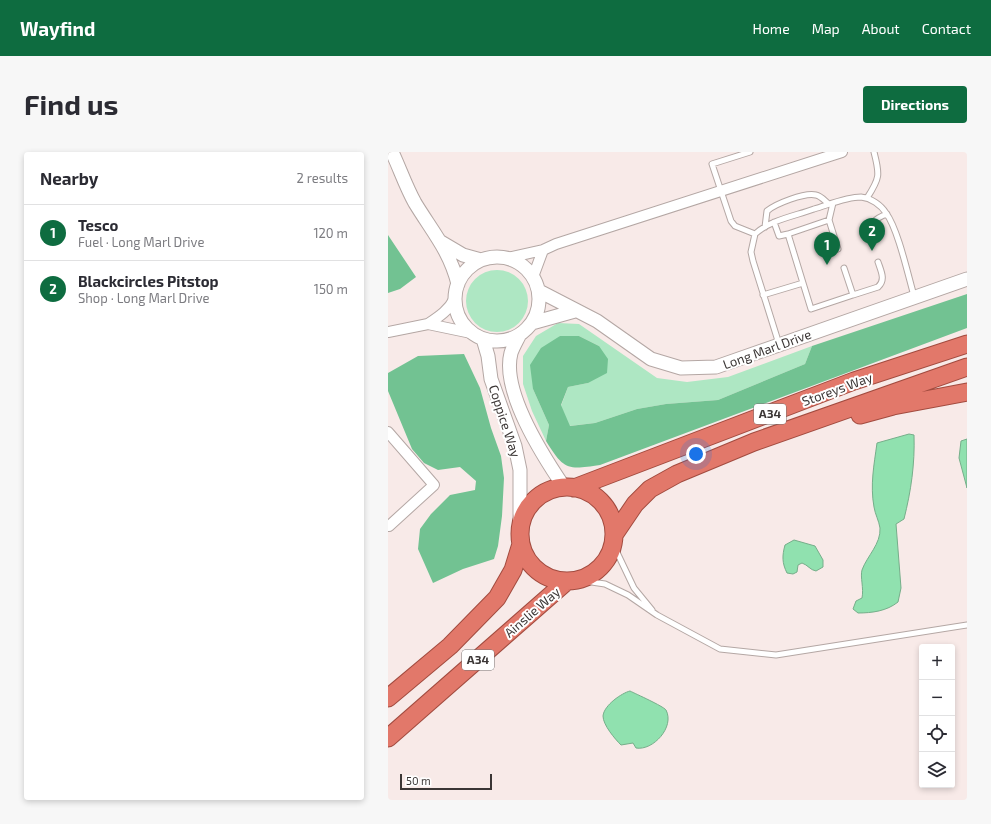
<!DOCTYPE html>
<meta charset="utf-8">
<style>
body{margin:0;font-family:"Exo 2",sans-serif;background:#f7f7f7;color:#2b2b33}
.controls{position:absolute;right:12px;bottom:12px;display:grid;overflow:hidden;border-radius:4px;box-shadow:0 2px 6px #0003}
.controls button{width:36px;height:36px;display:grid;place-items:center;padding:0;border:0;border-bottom:1px solid #e1e1e2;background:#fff;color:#2b2b33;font:20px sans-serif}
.scale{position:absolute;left:12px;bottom:10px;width:92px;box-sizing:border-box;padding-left:4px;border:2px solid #3b3635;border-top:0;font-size:11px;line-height:14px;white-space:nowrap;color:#3b3635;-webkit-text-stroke:3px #fff;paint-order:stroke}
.you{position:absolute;left:308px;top:302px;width:14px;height:14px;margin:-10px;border:3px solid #fff;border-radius:50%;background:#1a73e8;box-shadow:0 0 0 6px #1a73e833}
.badge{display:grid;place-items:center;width:26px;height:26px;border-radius:50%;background:#0e6c40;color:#fff;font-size:13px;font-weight:700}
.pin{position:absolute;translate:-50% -33px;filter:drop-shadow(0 1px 2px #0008)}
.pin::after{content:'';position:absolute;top:21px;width:14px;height:12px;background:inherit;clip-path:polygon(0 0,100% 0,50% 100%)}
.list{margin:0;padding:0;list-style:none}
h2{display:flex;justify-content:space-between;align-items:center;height:52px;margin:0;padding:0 16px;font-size:17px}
h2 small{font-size:13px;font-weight:400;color:#7c7c81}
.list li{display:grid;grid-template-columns:26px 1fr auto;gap:12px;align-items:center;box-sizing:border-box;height:56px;padding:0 16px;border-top:1px solid #e1e1e2}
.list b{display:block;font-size:15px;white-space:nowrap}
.list p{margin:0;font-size:13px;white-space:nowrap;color:#7c7c81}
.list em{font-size:13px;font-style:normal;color:#7c7c81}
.icon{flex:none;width:22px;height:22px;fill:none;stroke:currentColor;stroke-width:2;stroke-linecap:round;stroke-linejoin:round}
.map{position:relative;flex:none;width:579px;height:648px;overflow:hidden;border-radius:4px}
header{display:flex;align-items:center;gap:24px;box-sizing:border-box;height:56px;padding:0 20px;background:#0e6c40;color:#fff}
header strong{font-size:19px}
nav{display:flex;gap:22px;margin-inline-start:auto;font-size:14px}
.intro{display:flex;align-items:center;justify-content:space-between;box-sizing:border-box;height:96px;padding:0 24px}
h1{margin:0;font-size:28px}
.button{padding:10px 18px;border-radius:4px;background:#0e6c40;color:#fff;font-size:14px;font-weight:700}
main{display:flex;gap:24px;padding:0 24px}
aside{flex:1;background:#fff;border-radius:4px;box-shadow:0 2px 6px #0003}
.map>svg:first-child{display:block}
.green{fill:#aee7c3}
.forest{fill:#72c292}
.water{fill:#90e1af;stroke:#76ae8a}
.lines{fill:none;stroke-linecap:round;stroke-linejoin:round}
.service-casing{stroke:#b4a7a4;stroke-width:7}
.minor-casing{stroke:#b4a7a4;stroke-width:12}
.tertiary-casing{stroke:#b4a7a4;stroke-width:15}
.trunk-casing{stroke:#a24b3f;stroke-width:19}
.service{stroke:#fff;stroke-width:5}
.minor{stroke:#fff;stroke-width:10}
.tertiary{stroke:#fff;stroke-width:13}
.trunk{stroke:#e2786a;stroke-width:17}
.labels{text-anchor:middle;stroke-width:4;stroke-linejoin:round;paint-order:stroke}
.shield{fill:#fff;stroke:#767272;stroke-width:1}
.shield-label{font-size:12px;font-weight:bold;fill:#3b3635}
.street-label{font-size:13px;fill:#3b3635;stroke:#fff}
</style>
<header>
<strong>Wayfind</strong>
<nav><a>Home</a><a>Map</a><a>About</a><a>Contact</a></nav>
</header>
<div class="intro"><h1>Find us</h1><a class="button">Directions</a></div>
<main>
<aside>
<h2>Nearby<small>2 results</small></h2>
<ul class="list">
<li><span class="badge">1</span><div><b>Tesco</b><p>Fuel · Long Marl Drive</p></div><em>120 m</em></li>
<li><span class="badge">2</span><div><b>Blackcircles Pitstop</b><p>Shop · Long Marl Drive</p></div><em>150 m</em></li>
</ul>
</aside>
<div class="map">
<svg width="579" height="648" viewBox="0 0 579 648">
<rect width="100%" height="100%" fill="#f8eae8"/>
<path class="green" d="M78 149a31 31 0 1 1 62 0a31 31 0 1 1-62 0Z
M 170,171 L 191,172 L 269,226 L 299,230 L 340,225 L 424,194 L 417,212 L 330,248 L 278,252 L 249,257 L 207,271 L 181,274 L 173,254 L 180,235 L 200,231 L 211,194 L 191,184 L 172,184 L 145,237 L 161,273 L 158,289 L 144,259 L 135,232 L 135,204 L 148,184 Z"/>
<path class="forest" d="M 0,83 L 28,125 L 12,137 L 0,141 Z
M 579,142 L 579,176 L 212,313 C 179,318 176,318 158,289 L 161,273 L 145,237 L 142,213 L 153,196 L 172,184 L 191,184 L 211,194 L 220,207 L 219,221 L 200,231 L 180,235 L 173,253 L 182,274 L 207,271 L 249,257 L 278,252 L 330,248 L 417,212 L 424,194 Z
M 76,202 L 92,236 L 103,276 L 113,304 L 116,326 L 114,364 L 110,394 L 106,407 L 75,417 L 45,431 L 30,397 L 32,377 L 43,362 L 62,343 L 87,338 L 88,329 L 72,315 L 50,318 L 36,311 L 24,297 L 0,239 L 0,221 L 30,204 Z"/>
<path class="water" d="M 521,282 L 526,283 C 527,312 523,339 516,367 L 508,372 L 513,436 L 510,450 C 499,459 484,461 470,461 L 465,457 L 468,449 L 474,446 C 476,436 472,425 474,418 C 479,404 493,392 492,376 C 491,369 487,362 486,355 C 482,333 486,313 489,291 Z
M 579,287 L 579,336 L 571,306 L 573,289 Z
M 406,388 L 427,394 L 435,408 L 435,415 L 428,419 C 422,418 420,413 414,411 L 410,413 L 409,420 L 405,422 L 399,421 C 394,411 394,404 397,393 Z
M 242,539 C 248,542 275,554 278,558 C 287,575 265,599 248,596 L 245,591 L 233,593 C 227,587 215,573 215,564 C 216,553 234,541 242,539 Z"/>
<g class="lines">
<defs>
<path id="service" d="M 362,0 L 324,12 L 343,69 L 347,74 L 367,82
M 479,46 C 492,26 492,23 486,0
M 445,51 L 441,68 L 450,97
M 386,70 L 391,84 L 400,82
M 377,75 L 379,59 C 387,52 417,40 428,43 C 433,44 437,49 441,52
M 482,84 C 481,71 488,66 499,62
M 415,131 L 400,82 L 441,68
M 375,143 L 415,131 L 423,157 L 465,143 L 456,116
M 465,143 L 490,135 C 498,128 493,119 490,110
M 391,192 L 365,109 L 363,100 L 367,82 C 382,68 407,64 426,57 C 440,53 458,45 473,45 C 483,46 493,53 498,61 C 510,77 520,123 526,144
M 225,392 L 246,436 L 264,458
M 190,428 L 217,432 L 240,443 L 269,463 L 332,497 L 388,503 L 579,473"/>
<path id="minor" d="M 120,106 L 155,98 L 168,92 L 454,0
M 145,125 L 155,98
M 40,172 C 52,164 61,158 67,146
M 0,180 L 40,172 L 83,181
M 0,280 L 46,333 L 1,374"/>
<path id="tertiary" d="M 4,0 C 12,17 18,35 27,51 C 44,79 62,99 70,132
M 53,90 L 75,103 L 93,108
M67 147a42 42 0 1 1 84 0a42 42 0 1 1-84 0Z
M 151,139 L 209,169 L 263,207 L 293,216 L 328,215 L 579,127
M 144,171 L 187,159
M 131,184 C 128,190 125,195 123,201 C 113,239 155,304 176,335
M 95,187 L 100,204 L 103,227 L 127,294 L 132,318 L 132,375"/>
<path id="trunk" d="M 472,263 L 505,254 L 579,240
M132 382a47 47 0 1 1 94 0a47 47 0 1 1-94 0Z
M 186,336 L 466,229 L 579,192
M 226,383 L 247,352 L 262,337 L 289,322 L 366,290 L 579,215
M 0,546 L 62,494 L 109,446 L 125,418 L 133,392
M 0,586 L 179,429"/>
</defs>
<use href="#service" class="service-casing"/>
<use href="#minor" class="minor-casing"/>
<use href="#tertiary" class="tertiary-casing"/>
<use href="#trunk" class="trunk-casing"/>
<use href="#service" class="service"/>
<use href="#minor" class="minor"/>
<use href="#tertiary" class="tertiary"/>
<use href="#trunk" class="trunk"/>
</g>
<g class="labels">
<g class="shield">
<rect x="366" y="252" width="32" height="20" rx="3"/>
<rect x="74" y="498" width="32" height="20" rx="3"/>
</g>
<g class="shield-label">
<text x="382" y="266">A34</text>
<text x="90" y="512">A34</text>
</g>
<g class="street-label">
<text transform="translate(379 197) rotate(-20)" y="5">Long Marl Drive</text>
<text transform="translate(449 237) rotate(-20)" y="5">Storeys Way</text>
<text transform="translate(117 269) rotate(72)" y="5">Coppice Way</text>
<text transform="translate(144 460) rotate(-41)" y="5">Ainslie Way</text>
</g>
</g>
</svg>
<div class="controls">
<button>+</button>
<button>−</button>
<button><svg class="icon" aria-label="locate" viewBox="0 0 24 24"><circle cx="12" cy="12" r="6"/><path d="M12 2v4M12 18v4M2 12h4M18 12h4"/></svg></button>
<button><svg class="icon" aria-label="layers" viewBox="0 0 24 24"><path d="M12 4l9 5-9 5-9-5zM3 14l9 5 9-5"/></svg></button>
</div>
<div class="scale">50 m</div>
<div class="you"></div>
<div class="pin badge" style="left:439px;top:113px">1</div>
<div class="pin badge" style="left:484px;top:99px">2</div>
</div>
</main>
